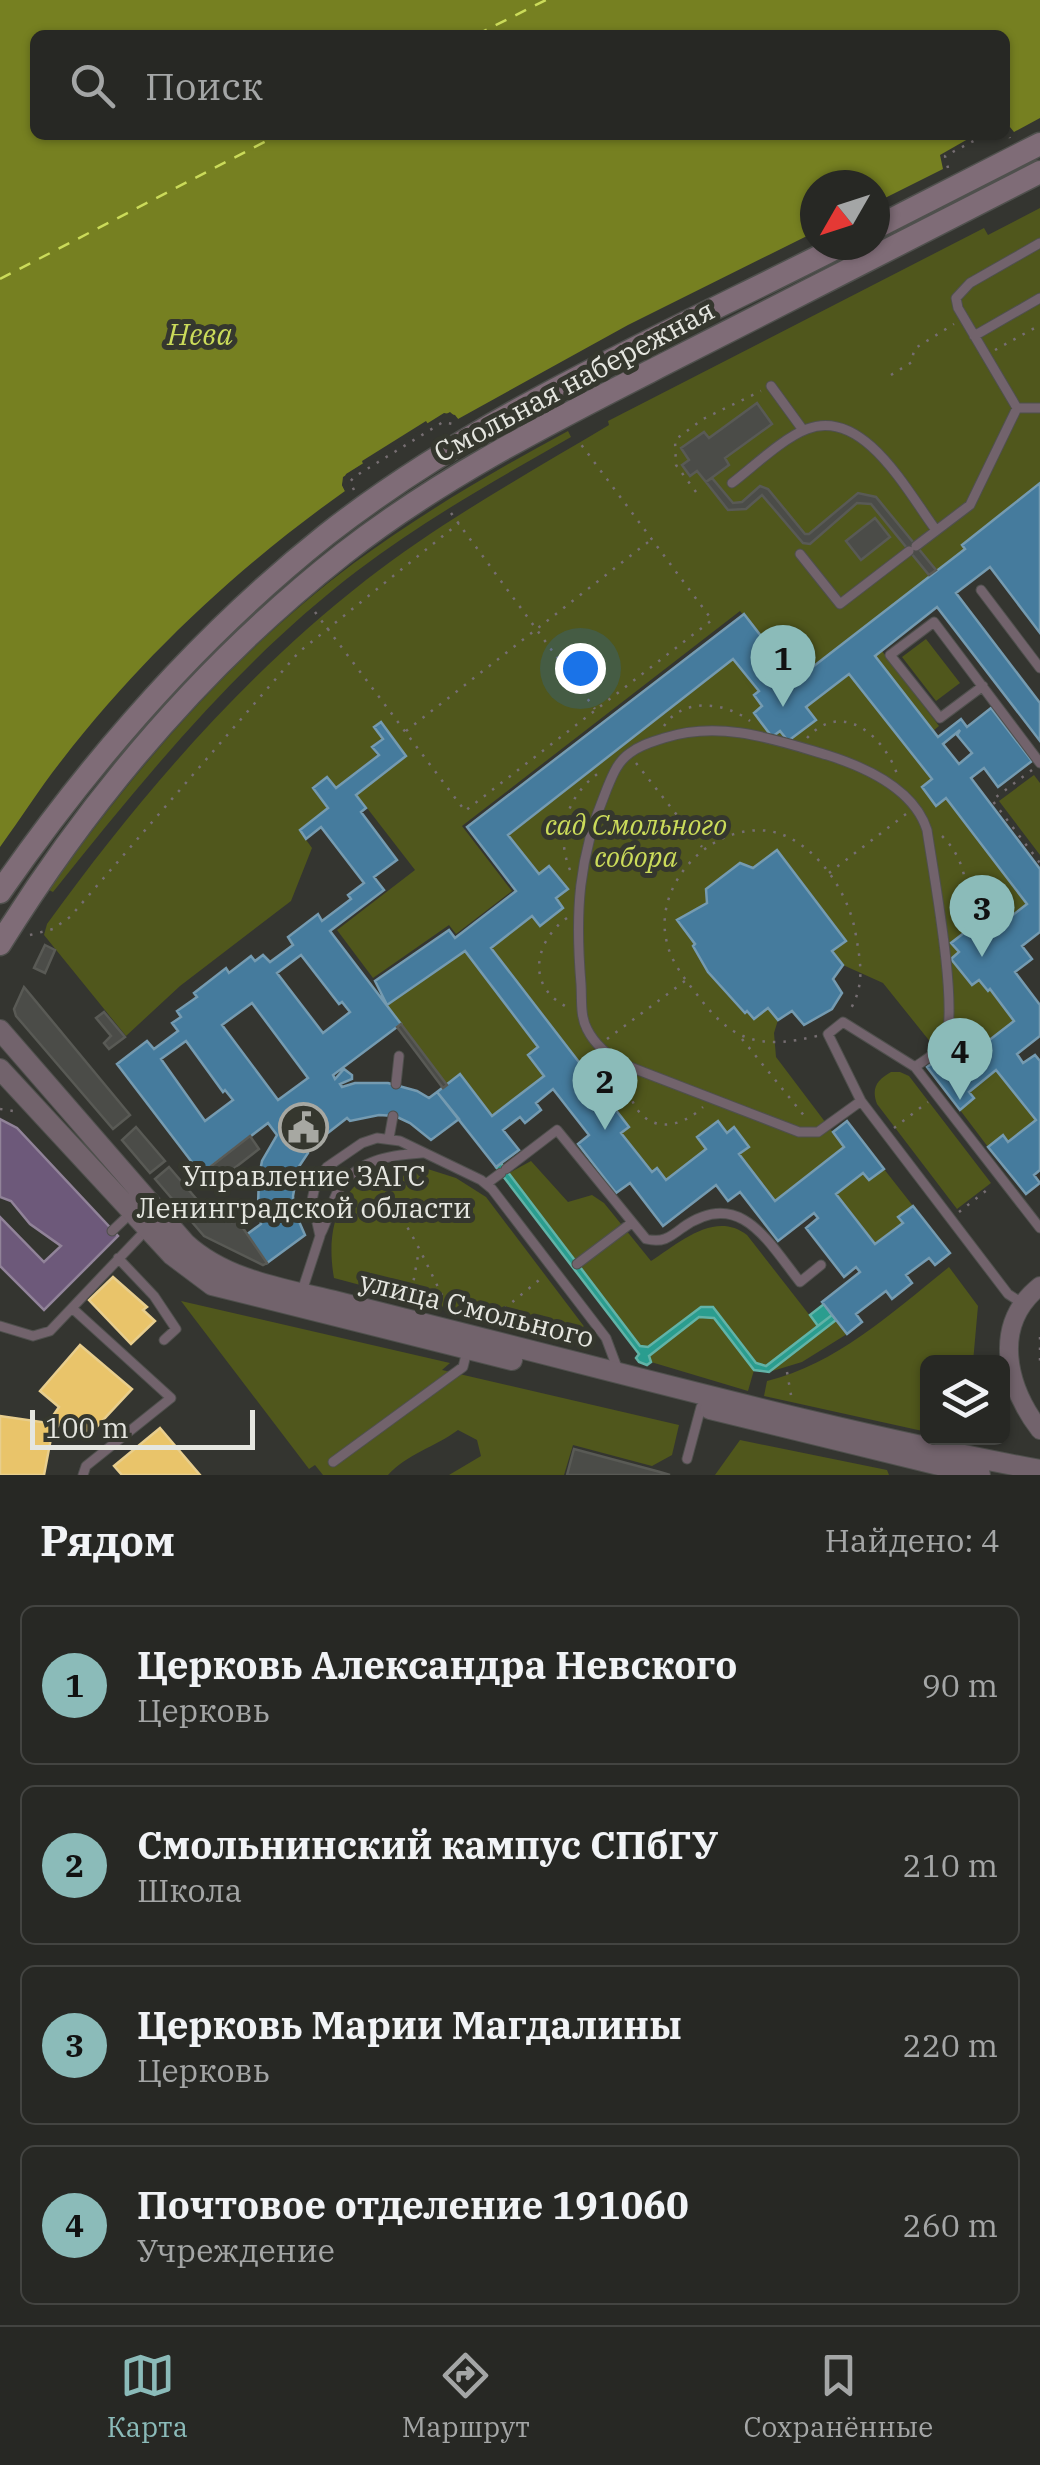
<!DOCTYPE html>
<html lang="ru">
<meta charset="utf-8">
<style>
body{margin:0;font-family:"IBM Plex Serif",serif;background:#2f302c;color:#f1f3f6}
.controls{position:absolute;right:30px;bottom:30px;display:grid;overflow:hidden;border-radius:15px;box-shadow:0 2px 8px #0004}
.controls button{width:90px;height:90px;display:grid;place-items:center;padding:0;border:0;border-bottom:2px solid #434441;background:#272824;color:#f1f3f6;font:50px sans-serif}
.compass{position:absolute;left:800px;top:170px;width:90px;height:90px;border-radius:50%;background:#272824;box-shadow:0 2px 8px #0004;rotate:231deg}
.scale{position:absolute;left:30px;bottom:25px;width:225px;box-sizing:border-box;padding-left:10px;border:5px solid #e5e6e0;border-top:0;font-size:28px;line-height:35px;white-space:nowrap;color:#e5e6e0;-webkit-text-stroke:8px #35372e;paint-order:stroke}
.you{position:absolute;left:580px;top:668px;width:35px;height:35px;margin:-25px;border:8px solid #fff;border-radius:50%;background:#1a73e8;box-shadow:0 0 0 15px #1a73e833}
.badge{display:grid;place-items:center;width:65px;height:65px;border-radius:50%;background:#8bbbb9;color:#111;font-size:32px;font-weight:700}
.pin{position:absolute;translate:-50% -82px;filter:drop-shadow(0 2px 5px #0008)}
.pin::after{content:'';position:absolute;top:52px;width:35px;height:30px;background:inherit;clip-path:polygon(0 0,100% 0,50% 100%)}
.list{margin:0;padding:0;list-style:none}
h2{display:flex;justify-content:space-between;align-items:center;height:130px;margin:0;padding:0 40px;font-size:42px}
h2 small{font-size:32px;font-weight:400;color:#a4a6a6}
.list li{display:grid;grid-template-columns:65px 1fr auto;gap:30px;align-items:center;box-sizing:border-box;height:160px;margin:0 20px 20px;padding:0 20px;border:2px solid #434441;border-radius:15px}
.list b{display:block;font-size:38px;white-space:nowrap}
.list p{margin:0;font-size:32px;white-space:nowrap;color:#a4a6a6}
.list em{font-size:32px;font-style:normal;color:#a4a6a6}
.icon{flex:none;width:55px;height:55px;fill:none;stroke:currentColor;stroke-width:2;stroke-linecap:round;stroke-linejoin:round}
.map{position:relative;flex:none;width:1040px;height:1475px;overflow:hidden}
.search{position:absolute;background:#272824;box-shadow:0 2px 8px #0004;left:30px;right:30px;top:30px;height:110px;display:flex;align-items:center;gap:25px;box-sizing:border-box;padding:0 35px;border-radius:15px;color:#a4a6a6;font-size:38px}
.sheet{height:850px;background:#272824}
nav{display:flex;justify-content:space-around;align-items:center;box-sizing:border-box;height:140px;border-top:2px solid #434441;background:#272824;font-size:28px;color:#a4a6a6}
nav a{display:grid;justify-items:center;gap:5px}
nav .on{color:#8bbbb9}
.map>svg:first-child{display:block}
.green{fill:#50571c}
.water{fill:#768021}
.pier{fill:#343530}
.homes{fill:#e9c46a;stroke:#e8ce8d;stroke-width:2.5}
.offices{fill:#6d597a;stroke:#918399;stroke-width:2.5}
.schools{fill:#2a9d8f;stroke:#62b3a7;stroke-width:2.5}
.public{fill:#457b9d;stroke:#759bb1;stroke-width:2.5;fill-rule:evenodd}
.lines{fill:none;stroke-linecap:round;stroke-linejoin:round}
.ferry{stroke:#cbdb5a;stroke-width:2.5;stroke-dasharray:12 10;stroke-linecap:butt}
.building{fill:#4b4c48;stroke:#595a55;stroke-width:2.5}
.service-casing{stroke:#4f504d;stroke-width:11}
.minor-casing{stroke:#4f504d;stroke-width:20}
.tertiary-casing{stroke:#4f504d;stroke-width:22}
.secondary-casing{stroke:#4f504d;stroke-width:25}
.path{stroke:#766e72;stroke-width:2.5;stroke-dasharray:2.5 8;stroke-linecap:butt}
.service{stroke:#72636c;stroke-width:9}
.minor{stroke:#72636c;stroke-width:18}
.tertiary{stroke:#72636c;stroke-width:20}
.secondary{stroke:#7f6c77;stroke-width:22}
.labels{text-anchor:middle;stroke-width:10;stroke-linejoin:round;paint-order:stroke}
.street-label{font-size:28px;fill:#e5e6e0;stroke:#35372e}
.park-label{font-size:28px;font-style:italic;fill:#cbdb5a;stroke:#35372e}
.poi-label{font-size:28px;fill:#e5e6e0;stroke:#35372e}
.water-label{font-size:30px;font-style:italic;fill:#cbdb5a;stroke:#35372e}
</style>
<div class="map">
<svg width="1040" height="1475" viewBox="0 0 1040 1475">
<rect width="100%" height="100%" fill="#343530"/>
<path class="green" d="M 1040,208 L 1040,483 L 963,545 L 965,549 L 810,669 L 799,656 L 785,667 L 740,611 L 462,826 L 512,891 L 456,934 L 449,925 L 373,978 L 337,930 L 415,870 L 357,795 L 407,756 L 381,721 L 373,727 L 382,738 L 371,747 L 377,755 L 336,787 L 327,776 L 312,787 L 327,808 L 299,830 L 312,848 L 291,901 L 180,986 L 126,1036 L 44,935 L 47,924 C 139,797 242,677 366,580 C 442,521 527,474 609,425 L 608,421 L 984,228 L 988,235 Z
M 568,431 L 571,437 C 499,478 424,520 357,571 C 238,662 146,776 53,892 L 49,890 C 135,768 234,653 354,563 C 422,513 494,471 568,431 Z
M 926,639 L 960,683 L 936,701 L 902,657 Z
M 882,651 L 939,726 L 933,731 L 875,656 Z
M 733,659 L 759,691 L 754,696 L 762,706 L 754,714 L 772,736 L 780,731 L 788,741 L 816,720 L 806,707 L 849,674 L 932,779 L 922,788 L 936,805 L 946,798 L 1027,904 L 987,935 L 978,923 L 951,942 L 959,952 L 951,959 L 971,985 L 979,980 L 987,991 L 990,989 L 1014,1021 L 952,1069 L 883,983 L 843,965 L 832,951 L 845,941 L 750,865 L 740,864 L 707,889 L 707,903 L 678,920 L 695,944 L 693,946 L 708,972 L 744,1012 L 747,1011 L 754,1019 L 768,1008 L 778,1020 L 774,1033 L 776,1057 L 844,1147 L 775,1201 L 739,1154 L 749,1146 L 734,1128 L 666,1180 L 657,1168 L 652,1172 L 621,1133 L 629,1126 L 491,948 L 532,916 L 541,925 L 563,908 L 556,898 L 567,889 L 550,866 L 539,874 L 508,835 Z
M 1034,775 L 1040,783 L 1040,855 L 999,801 Z
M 465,951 L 538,1047 L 528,1056 L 544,1076 L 492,1116 L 461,1075 L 447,1085 L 387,1005 Z
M 996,1070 L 1036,1120 L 1008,1142 L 1003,1135 L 988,1147 L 960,1110 L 974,1098 L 969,1092 Z
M 891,1072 L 900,1072 L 909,1076 L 991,1183 L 957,1209 L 877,1104 C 871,1088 877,1080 891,1072 Z
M 531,1161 L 568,1202 L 592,1195 L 604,1203 L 651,1261 C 679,1243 715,1210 747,1235 L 818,1326 L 766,1366 L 756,1363 L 713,1307 L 701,1307 L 648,1347 L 640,1346 L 509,1173 Z
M 390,1164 L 412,1164 L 456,1178 L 486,1197 L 589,1333 L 588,1342 L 581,1344 L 334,1278 C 325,1228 339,1182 390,1164 Z
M 884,1169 L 913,1206 L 899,1217 L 903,1223 L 875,1244 L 836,1194 L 863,1173 L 870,1180 Z
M 949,1267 L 978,1306 L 973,1362 L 928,1362 L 927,1432 L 764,1396 L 767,1381 C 837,1364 894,1311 949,1267 Z
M 181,1301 L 450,1363 L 442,1370 L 679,1425 L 672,1455 L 652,1466 L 573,1445 L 564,1475 L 449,1475 L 481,1456 L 477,1440 L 458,1430 C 435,1447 407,1454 388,1475 L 323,1475 L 315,1465 L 309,1469 Z
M 699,1317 L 714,1318 L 754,1370 L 748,1391 L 651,1362 L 649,1356 Z
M 836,1320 L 847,1334 L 802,1362 L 769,1372 Z
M 740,1440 L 887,1470 L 889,1475 L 715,1475 Z"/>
<path class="water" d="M 0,0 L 1040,0 L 1040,118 L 1014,132 L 1005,121 L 1005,35 L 35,35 L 35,135 L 975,135 L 940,155 L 943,169 L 875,203 L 875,185 L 815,185 L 815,232 L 628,325 L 458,419 L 455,415 L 444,413 L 346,474 L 342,485 L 345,491 C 239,566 142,657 62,760 C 40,788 21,818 0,847 Z"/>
<path class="pier" d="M 450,412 L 458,419 L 454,421 L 446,418 L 429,428 L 424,428 L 369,463 L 347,480 L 349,488 L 345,491 L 342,485 L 343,477 L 363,464 L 362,461 L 426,421 L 428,424 Z"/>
<path class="homes" d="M 113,1277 L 147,1307 L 143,1310 L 155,1321 L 131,1344 L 89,1300 Z
M 80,1345 L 132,1389 L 90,1434 L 68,1415 L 52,1433 L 44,1475 L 0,1475 L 0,1416 L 48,1423 L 59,1407 L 40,1391 Z
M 160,1428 L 200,1475 L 122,1475 L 114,1466 Z"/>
<path class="offices" d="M 0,1119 L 17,1128 L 118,1236 L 44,1310 L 0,1266 L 0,1217 L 44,1262 L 61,1246 L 30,1224 L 11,1201 L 0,1197 Z"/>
<path class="schools" d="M 501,1163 L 640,1346 L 648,1347 L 701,1307 L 713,1307 L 756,1363 L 766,1366 L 832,1315 L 836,1320 L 769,1372 L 754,1370 L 714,1318 L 699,1317 L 649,1356 L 651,1362 L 647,1365 L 639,1362 L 636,1358 L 639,1354 L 496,1167 Z
M 824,1304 L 832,1315 L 818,1326 L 810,1315 Z"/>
<path class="public" d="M 1040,483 L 1040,633 L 990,567 L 956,593 L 1040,703 L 1040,741 L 937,607 L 875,656 L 938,737 L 961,719 L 967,727 L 991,708 L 1032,761 L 998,787 L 984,768 L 971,778 L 1040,869 L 1040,932 L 1022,946 L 1032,959 L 1015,972 L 1040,1005 L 1040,1036 L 1017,1054 L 1023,1063 L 1035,1055 L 1040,1061 L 1040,1170 L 1034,1175 L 1040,1183 L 1026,1194 L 988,1147 L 1003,1135 L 1008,1142 L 1036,1120 L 996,1070 L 969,1092 L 974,1098 L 960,1110 L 927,1067 L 942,1055 L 952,1069 L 1014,1021 L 990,989 L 988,991 L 979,980 L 972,985 L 951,959 L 959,952 L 951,943 L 978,922 L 987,935 L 1027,904 L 946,798 L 936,806 L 922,787 L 932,779 L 849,674 L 806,707 L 816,720 L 788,741 L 780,731 L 772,737 L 754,713 L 762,706 L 754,695 L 759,691 L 733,659 L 508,835 L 539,874 L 549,866 L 568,889 L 556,898 L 563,908 L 540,926 L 532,916 L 491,948 L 629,1127 L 621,1133 L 652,1172 L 657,1168 L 666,1180 L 706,1149 L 697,1137 L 718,1121 L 727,1133 L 734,1127 L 749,1147 L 739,1154 L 775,1201 L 844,1147 L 833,1132 L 847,1121 L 884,1169 L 869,1180 L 863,1173 L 836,1194 L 875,1244 L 903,1223 L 898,1217 L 913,1206 L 950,1253 L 935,1265 L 929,1258 L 906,1275 L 912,1283 L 892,1299 L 886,1291 L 856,1314 L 862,1322 L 847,1334 L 822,1302 L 860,1272 L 856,1267 L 844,1277 L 806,1228 L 818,1218 L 814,1213 L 778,1241 L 740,1192 L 728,1201 L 716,1185 L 663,1226 L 630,1183 L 616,1193 L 578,1144 L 589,1135 L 553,1089 L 536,1103 L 541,1110 L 525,1123 L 520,1117 L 503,1130 L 519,1150 L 496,1167 L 437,1092 L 460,1074 L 492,1116 L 544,1076 L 528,1055 L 538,1047 L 465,951 L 387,1005 L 375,981 L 449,930 L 455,938 L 516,891 L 467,827 L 744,614 L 785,667 L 799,656 L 810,669 L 965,549 L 962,545 ZM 960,730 L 957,735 L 972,753 L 959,764 L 943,744 Z
M 381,722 L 406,756 L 356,795 L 366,808 L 361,812 L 397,860 L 374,877 L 384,890 L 330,931 L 401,1024 L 333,1075 L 335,1079 L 344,1069 L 352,1075 L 352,1079 L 340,1084 L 342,1087 L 355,1083 L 388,1083 L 417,1091 L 429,1098 L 437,1092 L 459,1119 L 431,1140 L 410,1123 L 395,1116 L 379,1115 L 350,1121 L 347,1118 L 306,1150 L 308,1153 L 298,1168 L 293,1196 L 294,1210 L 305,1235 L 267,1263 L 246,1235 L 261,1224 L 258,1206 L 259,1176 L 262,1161 L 277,1135 L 268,1123 L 201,1174 L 117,1064 L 147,1041 L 154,1049 L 178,1031 L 172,1023 L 181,1017 L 177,1011 L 197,997 L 194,993 L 226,968 L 229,973 L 251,956 L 255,961 L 263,955 L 270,962 L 293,945 L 288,937 L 318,914 L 322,921 L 351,899 L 348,895 L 364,883 L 321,827 L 306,839 L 300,830 L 328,808 L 313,788 L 327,777 L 336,788 L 379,755 L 372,747 L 383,739 L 374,727 ZM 301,955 L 339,1004 L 342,1002 L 350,1012 L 323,1033 L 277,973 ZM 252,1003 L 308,1078 L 278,1100 L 222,1025 ZM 186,1041 L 223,1092 L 225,1090 L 233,1100 L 205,1121 L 161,1059 Z
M 777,850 L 846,941 L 832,951 L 843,965 L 833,979 L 842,993 L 832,1009 L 804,1025 L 792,1011 L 778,1020 L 768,1008 L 754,1019 L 747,1011 L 745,1013 L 708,972 L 693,946 L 695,944 L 677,920 L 707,903 L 706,889 L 740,863 L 753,868 Z"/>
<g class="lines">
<path class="ferry" d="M 476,35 L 546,0
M 0,279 L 278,135"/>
</g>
<path class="building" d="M 757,403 L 772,424 L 725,458 L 729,465 L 706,482 L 697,471 L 690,476 L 682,465 L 689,460 L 681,448 L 704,432 L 709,438 Z
M 712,478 L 733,503 L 742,502 L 760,486 L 768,489 L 805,534 L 809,534 L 858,493 L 876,497 L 936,570 L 929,575 L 871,504 L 857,503 L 810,544 L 803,543 L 762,495 L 746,509 L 728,510 L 706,482 Z
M 875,518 L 890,537 L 861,560 L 846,541 Z
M 45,945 L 55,950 L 45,973 L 34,968 Z
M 24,987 L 130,1115 L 113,1129 L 16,1016 L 14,1009 Z
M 104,1012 L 125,1037 L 109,1049 L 104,1043 L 111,1036 L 96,1018 Z
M 401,1024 L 447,1085 L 443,1088 L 397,1027 Z
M 136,1127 L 165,1161 L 150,1173 L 122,1140 Z
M 250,1136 L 259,1149 L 210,1187 L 201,1174 Z
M 169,1167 L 205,1209 L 210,1206 L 219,1216 L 224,1212 L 232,1222 L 236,1218 L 267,1263 L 263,1265 L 204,1236 L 155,1179 Z
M 574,1449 L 660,1472 L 670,1475 L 567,1475 Z"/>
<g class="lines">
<defs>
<path id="service" d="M 974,336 L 1040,298
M 771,386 L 803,430
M 1017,408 L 1040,408
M 732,483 C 753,467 783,438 807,429 C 864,407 908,493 936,530
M 916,546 L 970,505 L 1017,408 L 958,308 L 956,298 L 970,283 L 1040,243
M 800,554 L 840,604 L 909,551
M 981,590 L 1040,668
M 983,686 L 940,718 L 890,655 L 934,622 L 1040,763
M 396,1084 L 399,1056
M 861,1101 L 818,1132 L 799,1132 L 625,1065 C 610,1057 595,1045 587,1029 C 580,1016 582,999 581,984 C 575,913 578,858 606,791 C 612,776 617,762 630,753 C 640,745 652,742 664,738 C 720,720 773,739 827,755 C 865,767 914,789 927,830 C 933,871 959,1009 945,1041 C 940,1052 924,1060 915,1067
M 389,1138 L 393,1116
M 506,1169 L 557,1130 L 646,1239 C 662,1243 669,1238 682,1228 C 739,1187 767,1240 800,1282 L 821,1265
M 486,1184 L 501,1173
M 112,1231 L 132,1212
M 320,1235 C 328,1221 330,1205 338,1191 C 356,1160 389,1155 422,1153
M 118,1258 L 154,1296 L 176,1329 L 164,1340
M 577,1264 L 630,1224
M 302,1291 L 320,1236 L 312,1200 L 316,1182 L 327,1167 L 362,1143 L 377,1138 L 400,1141 L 481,1180 L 492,1189 L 606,1338 L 618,1370
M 1022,1303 L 1008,1294 L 861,1101 L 828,1034 L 843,1022 L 915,1067 L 1040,1228
M 72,1308 L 171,1398 L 86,1466 L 83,1475
M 0,1326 L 33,1336 L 50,1331 L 146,1230
M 687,1459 L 701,1407
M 333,1462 L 463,1367 L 467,1351"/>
<path id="minor" d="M 1040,1286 C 991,1325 1007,1387 1040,1430"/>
<path id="tertiary" d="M 0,1030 L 185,1243 C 226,1281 285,1289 338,1302 C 375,1311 412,1321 449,1330 C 645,1379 841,1433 1040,1470
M 0,1069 L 172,1255 L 212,1285 L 512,1360
M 710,1409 L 980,1475"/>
<path id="secondary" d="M 875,228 L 1040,144
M 0,892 C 93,758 198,637 326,535 C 479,415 669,333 842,245
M 0,944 C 92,796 206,662 343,554 C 445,474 561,417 676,358 C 797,296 919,234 1040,172"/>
</defs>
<use href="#service" class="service-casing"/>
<use href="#minor" class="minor-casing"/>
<use href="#tertiary" class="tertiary-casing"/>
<use href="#secondary" class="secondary-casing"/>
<path class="path" d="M 1005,128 L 1010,138
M 948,168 L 945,156 L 985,135
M 995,350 L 1040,325
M 891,375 L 912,362 L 914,349 L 954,324
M 354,490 L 350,482 L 354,477 L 443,422 L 453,424
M 696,492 L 676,465 L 675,440 L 703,419 L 761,391
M 451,513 L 595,709
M 315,612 L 465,811 L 712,620 L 577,439
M 664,726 C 683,697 725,702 750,721
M 406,731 L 652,539
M 807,738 C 842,699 884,736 897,774
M 636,763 L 702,847
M 1032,770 L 992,800 L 1040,863
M 942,836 C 966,859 975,899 954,927
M 570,870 C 555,833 567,795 600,772
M 829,873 L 906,814
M 567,918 C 532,943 526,991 572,1009
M 30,935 L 53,929 L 70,917 L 299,652 L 459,523
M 817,1036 C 766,1048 736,1045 702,1001 C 689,984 672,965 667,943 C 652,886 709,823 769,831 C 812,838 847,889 855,930 C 860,960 866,983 850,1010
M 607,1039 L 685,981
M 742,1039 L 806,1118
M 627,1081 C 633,1127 670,1138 703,1107
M 0,1109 L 13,1111
M 894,1128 L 928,1102
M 368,1179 C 408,1213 426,1266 450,1311
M 959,1212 L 992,1186
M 410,1301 L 419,1250
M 488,1322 L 544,1276
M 1040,1337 L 1040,1364
M 787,1372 L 791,1395"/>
<use href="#service" class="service"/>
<use href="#minor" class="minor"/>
<use href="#tertiary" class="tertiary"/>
<use href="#secondary" class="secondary"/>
</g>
<defs>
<symbol id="civic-ring" viewBox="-11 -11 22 22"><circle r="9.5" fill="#35372e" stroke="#a7a8a2" stroke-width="1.5"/><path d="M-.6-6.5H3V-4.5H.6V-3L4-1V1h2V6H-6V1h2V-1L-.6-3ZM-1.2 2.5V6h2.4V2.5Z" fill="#a7a8a2"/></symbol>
</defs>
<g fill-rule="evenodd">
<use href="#civic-ring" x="276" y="1100" width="55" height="55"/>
</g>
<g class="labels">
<g class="street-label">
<text transform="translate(574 381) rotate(-28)" y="10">Смольная набережная</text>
<text transform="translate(477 1309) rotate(14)" y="10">улица Смольного</text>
</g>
<g class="park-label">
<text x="636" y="835">сад Смольного<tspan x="636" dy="32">собора</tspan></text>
</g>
<g class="poi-label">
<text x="304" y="1186">Управление ЗАГС<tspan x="304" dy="32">Ленинградской области</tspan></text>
</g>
<g class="water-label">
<text x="200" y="345">Нева</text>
</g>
</g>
</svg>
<div class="controls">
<button><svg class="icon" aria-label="layers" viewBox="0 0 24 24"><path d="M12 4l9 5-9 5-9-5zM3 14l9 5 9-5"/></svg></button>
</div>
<svg class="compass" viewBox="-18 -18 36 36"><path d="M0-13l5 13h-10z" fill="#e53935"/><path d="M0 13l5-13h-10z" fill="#a4a6a6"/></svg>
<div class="scale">100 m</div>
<div class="you"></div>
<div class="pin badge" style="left:783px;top:707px">1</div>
<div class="pin badge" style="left:605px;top:1130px">2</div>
<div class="pin badge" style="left:982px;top:957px">3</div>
<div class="pin badge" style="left:960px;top:1100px">4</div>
<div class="search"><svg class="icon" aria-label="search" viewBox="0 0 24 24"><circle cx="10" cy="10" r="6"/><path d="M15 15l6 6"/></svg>Поиск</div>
</div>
<section class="sheet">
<h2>Рядом<small>Найдено: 4</small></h2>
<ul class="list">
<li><span class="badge">1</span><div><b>Церковь Александра Невского</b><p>Церковь</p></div><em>90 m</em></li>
<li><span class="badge">2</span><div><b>Смольнинский кампус СПбГУ</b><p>Школа</p></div><em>210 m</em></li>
<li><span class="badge">3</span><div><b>Церковь Марии Магдалины</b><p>Церковь</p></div><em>220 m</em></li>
<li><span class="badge">4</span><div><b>Почтовое отделение 191060</b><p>Учреждение</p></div><em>260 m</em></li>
</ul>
</section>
<nav>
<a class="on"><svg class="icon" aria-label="map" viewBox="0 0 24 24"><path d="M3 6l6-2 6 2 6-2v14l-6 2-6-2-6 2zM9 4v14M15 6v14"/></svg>Карта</a>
<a><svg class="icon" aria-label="directions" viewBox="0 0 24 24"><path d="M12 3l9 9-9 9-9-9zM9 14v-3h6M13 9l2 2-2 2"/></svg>Маршрут</a>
<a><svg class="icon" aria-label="saved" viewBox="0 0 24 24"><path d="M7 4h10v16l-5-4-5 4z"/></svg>Сохранённые</a>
</nav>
